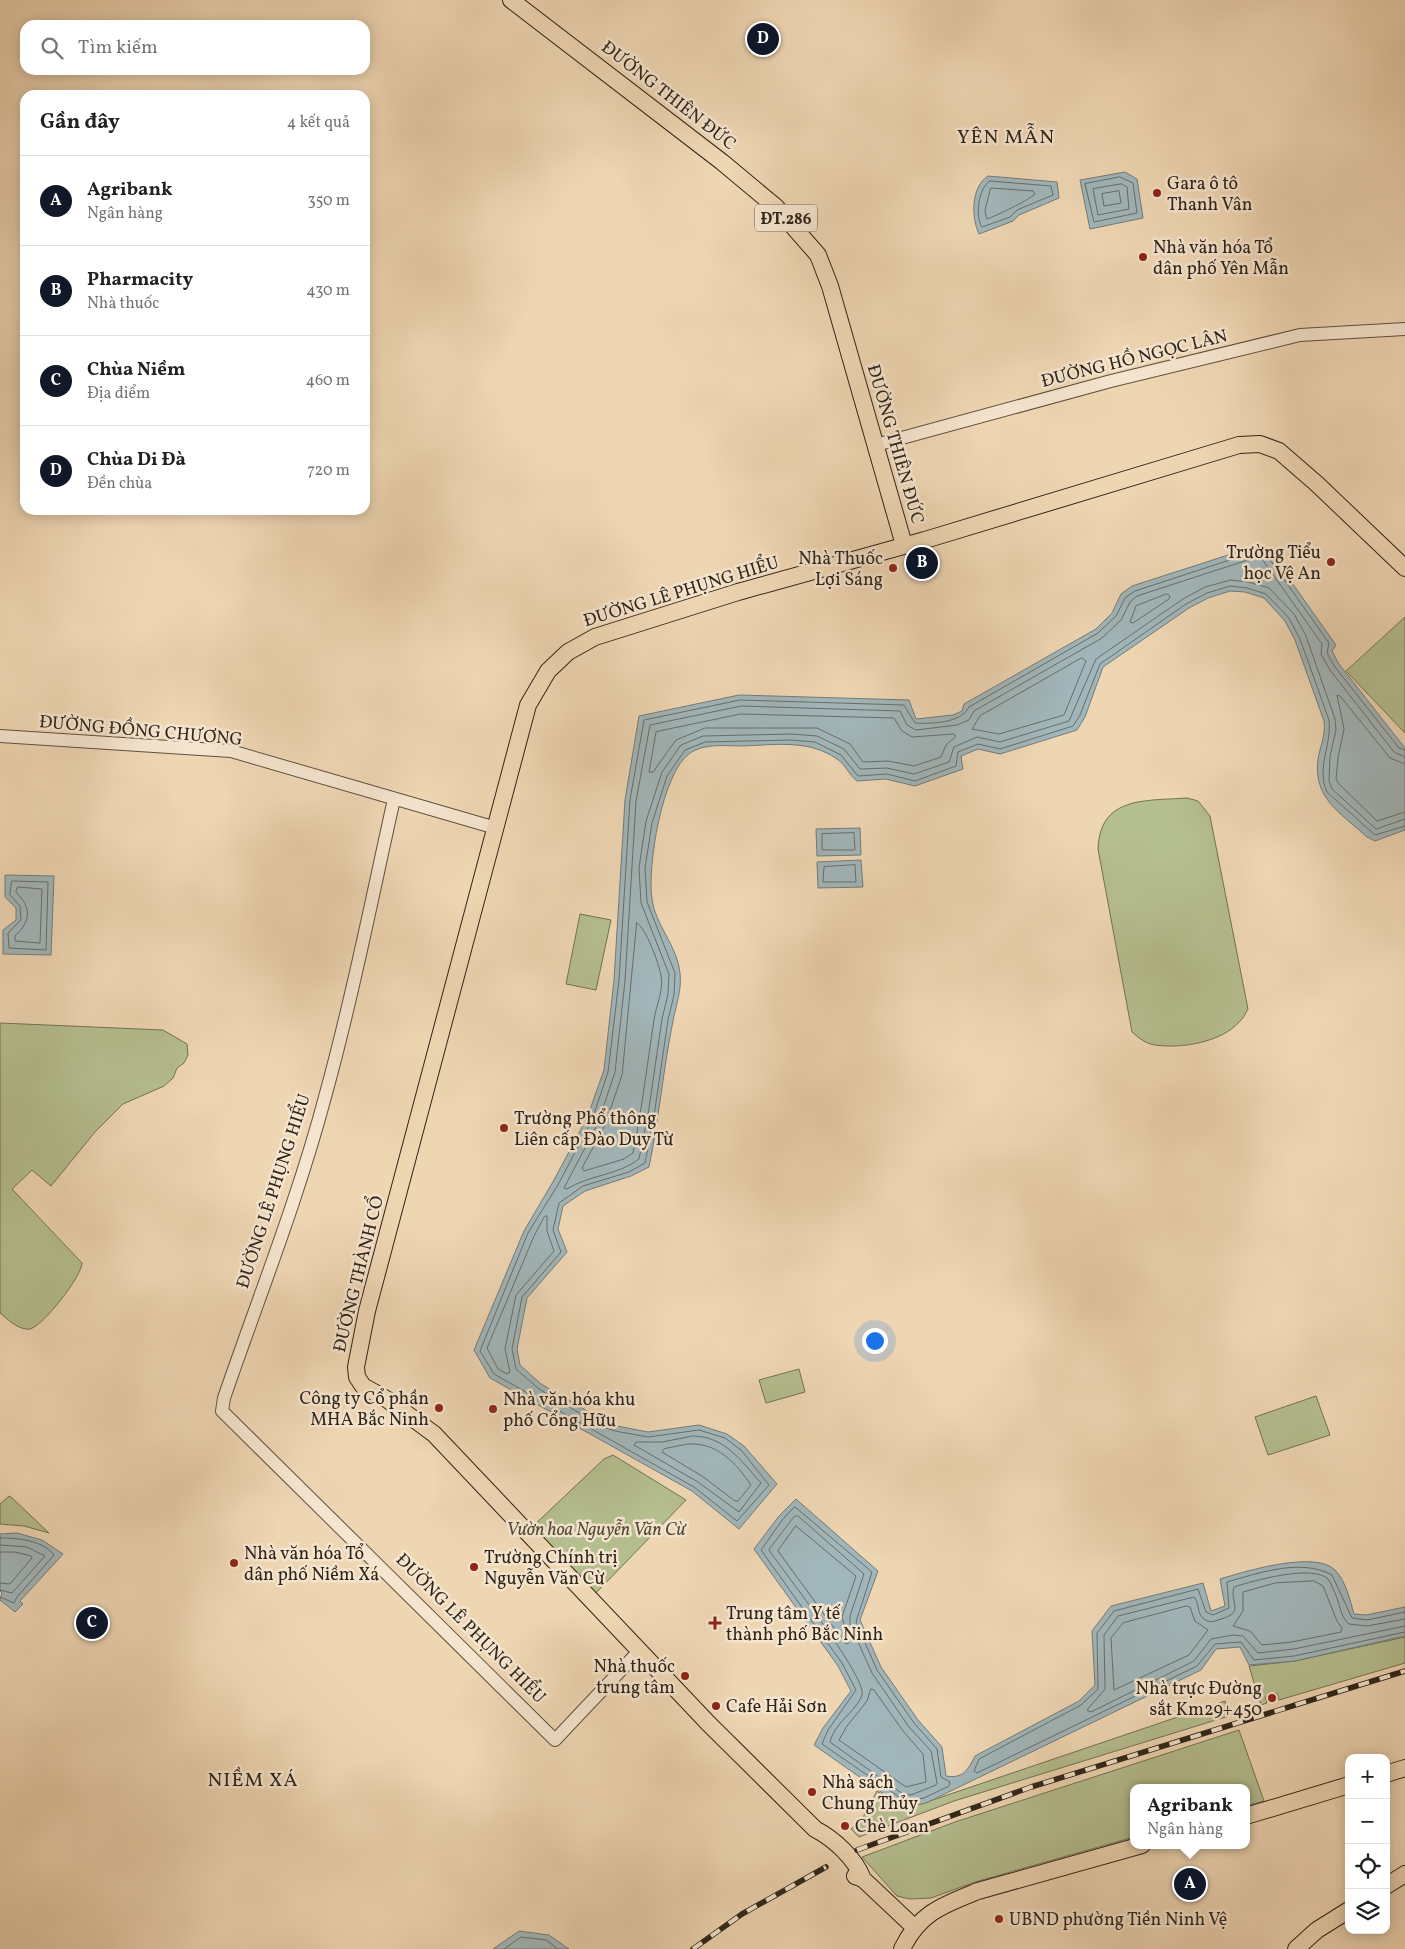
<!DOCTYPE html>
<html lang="vi">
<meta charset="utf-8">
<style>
body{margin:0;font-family:Vollkorn,serif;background:#f6f6f6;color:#202124}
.controls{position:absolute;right:15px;bottom:15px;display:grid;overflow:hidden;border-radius:10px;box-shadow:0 2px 12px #0003}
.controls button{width:45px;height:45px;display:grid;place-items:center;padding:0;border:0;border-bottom:1px solid #e0e0e0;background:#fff;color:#202124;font:25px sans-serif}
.you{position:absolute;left:874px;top:1340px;width:18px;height:18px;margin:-12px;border:4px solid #fff;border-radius:50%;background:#1a73e8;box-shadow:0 0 0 8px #1a73e833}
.badge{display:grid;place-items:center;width:32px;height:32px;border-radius:50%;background:#111827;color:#fff;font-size:16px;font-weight:700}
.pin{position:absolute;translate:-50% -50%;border:2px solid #fff;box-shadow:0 1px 5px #0006}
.popup{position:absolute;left:1130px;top:1784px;width:120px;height:65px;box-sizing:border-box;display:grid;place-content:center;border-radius:10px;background:#fff;filter:drop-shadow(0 1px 4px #0005);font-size:16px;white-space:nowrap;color:#757577}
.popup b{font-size:19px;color:#202124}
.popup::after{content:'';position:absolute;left:50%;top:100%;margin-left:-10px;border:10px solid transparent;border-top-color:#fff}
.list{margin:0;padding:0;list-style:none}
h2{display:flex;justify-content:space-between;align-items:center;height:65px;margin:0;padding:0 20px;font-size:21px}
h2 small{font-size:16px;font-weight:400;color:#757577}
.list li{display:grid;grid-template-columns:32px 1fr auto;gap:15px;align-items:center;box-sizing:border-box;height:90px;padding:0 20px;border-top:1px solid #e0e0e0}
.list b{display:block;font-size:19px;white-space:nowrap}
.list p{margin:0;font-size:16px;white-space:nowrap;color:#757577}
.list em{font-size:16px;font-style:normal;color:#757577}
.icon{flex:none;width:28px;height:28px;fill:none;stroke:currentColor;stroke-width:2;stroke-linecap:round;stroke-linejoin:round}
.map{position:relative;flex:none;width:1405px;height:1949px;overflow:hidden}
.search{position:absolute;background:#fff;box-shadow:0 2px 12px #0003;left:20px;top:20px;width:350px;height:55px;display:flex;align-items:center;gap:12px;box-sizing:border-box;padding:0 18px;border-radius:15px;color:#757577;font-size:19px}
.panel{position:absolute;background:#fff;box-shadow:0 2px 12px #0003;left:20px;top:90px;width:350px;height:425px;border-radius:15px}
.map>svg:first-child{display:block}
.green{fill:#b5be8f;stroke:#727254}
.water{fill:#a1b6ba;stroke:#737c7a}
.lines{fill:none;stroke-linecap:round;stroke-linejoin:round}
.shore{stroke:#686e6a;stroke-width:1}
.minor-casing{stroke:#5e5140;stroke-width:14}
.major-casing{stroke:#2e251a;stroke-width:18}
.minor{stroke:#f5e4ce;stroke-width:12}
.major{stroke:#efd6b3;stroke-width:16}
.rail-casing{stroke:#2e251a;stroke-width:5.5}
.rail{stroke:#f5e4ce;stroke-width:4;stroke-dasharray:11;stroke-linecap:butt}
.poi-dot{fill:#8f2418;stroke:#f5e4ce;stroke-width:2}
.labels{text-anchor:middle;stroke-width:5;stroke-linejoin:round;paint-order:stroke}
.shield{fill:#f5e4ce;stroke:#6a5e50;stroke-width:1}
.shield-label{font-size:16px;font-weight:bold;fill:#2e251a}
.street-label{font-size:18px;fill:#2e251a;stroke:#f5e4ce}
.poi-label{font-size:18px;fill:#2e251a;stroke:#f5e4ce;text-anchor:start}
.park-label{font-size:18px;font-style:italic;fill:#504b37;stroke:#f5e4ce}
.quarter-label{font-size:20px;letter-spacing:1px;fill:#2e251a;stroke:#f5e4ce}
</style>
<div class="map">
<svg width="1405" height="1949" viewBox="0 0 1405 1949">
<rect width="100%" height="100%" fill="#efd6b3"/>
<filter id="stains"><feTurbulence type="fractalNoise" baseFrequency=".004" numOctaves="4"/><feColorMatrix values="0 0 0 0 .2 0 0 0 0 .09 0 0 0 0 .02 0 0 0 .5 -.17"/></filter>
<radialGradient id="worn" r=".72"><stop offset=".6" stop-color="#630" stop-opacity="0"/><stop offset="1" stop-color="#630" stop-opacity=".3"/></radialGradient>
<path class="green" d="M 1405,617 L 1405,733 L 1346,671 Z
M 1187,798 L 1198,801 L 1210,816 L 1248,1009 C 1245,1014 1243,1019 1239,1022 C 1222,1042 1181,1049 1155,1045 C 1146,1044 1139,1038 1132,1032 L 1098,849 C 1100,796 1145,801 1187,798 Z
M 580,914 L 611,920 L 596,990 L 566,984 Z
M 0,1023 L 163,1030 L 187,1044 L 188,1055 L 184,1063 L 177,1068 L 173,1078 L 164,1086 L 123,1104 L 95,1132 L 51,1186 L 32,1170 L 12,1189 L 82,1263 C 82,1276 43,1326 30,1329 C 20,1331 7,1319 0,1313 Z
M 799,1369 L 805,1392 L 766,1403 L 759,1380 Z
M 1316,1396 L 1330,1435 L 1268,1455 L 1255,1417 Z
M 613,1455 L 686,1500 L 594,1595 L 531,1528 L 604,1459 Z
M 9,1496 L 11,1497 L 49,1533 L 24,1526 L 0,1524 L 0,1504 Z
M 1405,1637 L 1405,1663 L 1279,1700 L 1277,1693 L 1265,1697 L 1267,1703 L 1261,1705 L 1249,1666 L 1295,1661 Z
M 1225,1701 L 1229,1716 L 954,1801 L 859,1837 L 851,1829 L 861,1821 L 877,1791 L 897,1804 L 912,1807 Z
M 1239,1730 L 1264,1801 L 1246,1806 L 1246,1788 L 1134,1788 L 1134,1837 L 975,1882 L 931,1898 L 910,1899 L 897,1896 L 862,1857 L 955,1822 Z"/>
<path class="water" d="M 1125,172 L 1137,179 L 1143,218 L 1090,229 L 1080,180 Z
M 988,176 L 1057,182 L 1059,198 L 1019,215 L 1013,221 L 979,234 C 971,217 971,187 988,176 Z
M 1256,546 L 1268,549 L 1336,645 L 1332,651 L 1339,664 L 1405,748 L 1405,830 L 1375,841 L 1367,837 C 1340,812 1313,799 1318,759 C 1320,747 1326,734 1324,721 L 1295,640 L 1285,621 L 1264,598 L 1245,592 L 1230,591 L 1208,598 L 1189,608 L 1103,667 L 1085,717 L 1077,730 L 1000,754 L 978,749 L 961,756 L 963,769 L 915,786 L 886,779 L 857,781 C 849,775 845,764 837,759 C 809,739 774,745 742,746 C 725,746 705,743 690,753 C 662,772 647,867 652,899 C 655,925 678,947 680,973 C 682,990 676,1005 673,1021 C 663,1070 659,1119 649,1167 L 631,1176 L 585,1191 L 563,1206 L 558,1229 L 567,1252 L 527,1298 L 517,1349 L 520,1365 L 541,1384 L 606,1422 L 617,1426 L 648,1432 L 699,1425 L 727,1434 L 744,1446 L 777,1484 L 739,1529 L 692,1491 L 490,1378 L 474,1350 L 524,1231 L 554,1180 L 587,1118 L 604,1070 L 614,980 L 625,800 L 639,716 L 739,695 L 909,700 L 916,719 L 953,715 L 962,711 L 964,704 L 1096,629 L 1112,613 L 1121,594 L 1132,586 Z
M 860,828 L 861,855 L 817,856 L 816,829 Z
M 861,860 L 863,887 L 818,888 L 817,862 Z
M 5,875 L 54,876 L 51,955 L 3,954 L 3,930 L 16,920 L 16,908 L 5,897 Z
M 796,1499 L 878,1571 L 860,1620 L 881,1667 L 918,1720 L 942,1747 L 946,1776 C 963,1779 968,1770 975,1756 L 1079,1701 L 1095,1685 L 1092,1631 L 1111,1606 L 1203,1583 L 1211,1611 L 1225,1606 L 1220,1579 C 1243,1572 1317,1549 1336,1571 C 1346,1582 1350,1600 1354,1614 L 1366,1615 L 1405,1607 L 1405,1636 L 1295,1661 L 1249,1665 L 1240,1647 L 1216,1649 L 1201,1670 L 926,1803 L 912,1806 L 898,1804 L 814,1745 L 823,1728 L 851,1691 L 838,1666 L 754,1549 L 779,1516 Z
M 17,1533 L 42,1540 L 63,1554 L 20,1601 L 23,1604 L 15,1612 L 0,1600 L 2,1593 L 0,1591 L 0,1534 Z
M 519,1931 L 549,1935 L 569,1949 L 493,1949 Z"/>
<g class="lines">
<path class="shore" d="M 1120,177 L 1133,183 L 1137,213 L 1094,222 L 1085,184 Z
M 990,181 L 1051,186 L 1053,195 L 1017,210 L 1010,217 L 982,227 C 975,217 978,188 990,181 Z
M 1122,184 L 1127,187 L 1129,209 L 1098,215 L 1093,189 Z
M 991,188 L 1033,191 L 1035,194 C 1027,201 998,215 987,219 L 985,211 Z
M 1119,191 L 1121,203 L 1104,206 L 1102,194 Z
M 1167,594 L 1170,596 L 1169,599 L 1133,623 L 1130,622 L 1136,606 Z
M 1082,658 L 1086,661 L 1064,715 L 999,734 L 972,729 L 980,716 Z
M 741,714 L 894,718 L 902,731 L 912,737 L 953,734 L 956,736 L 946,745 L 941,757 L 914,766 L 888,761 L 863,762 L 850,744 L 817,728 L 705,728 L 676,740 L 653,772 L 649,772 L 656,732 Z
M 1405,750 L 1399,748 L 1335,667 L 1327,653 L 1329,643 L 1266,554 L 1257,551 L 1135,591 L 1125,598 L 1116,616 L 1098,633 L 969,707 C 961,723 932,724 915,723 L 904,705 L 740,700 L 644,720 L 630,800 L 619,980 L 608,1072 L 592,1120 L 559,1183 L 528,1233 L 480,1351 L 494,1374 L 694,1487 L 737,1521 L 769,1485 L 741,1450 L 725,1438 L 699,1430 L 648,1437 L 615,1431 L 603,1427 L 539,1389 L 516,1369 L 512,1349 L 522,1297 L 561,1252 L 553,1230 L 559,1203 L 583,1186 L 629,1172 L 645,1163 L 654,1116 L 668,1020 L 674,995 L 675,973 L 647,902 L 645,868 L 652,823 L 667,776 L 685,750 L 705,742 L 791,740 L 815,742 L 841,755 L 858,776 L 887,774 L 915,781 L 956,766 L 958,752 L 978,744 L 1000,749 L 1073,726 L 1080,715 L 1100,664 L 1186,604 L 1207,593 L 1230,586 L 1247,588 L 1266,594 L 1289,618 L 1300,639 L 1329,720 C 1332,745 1316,767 1327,792 L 1375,835 L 1405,826
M 1405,757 L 1394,752 L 1330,670 L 1321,654 L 1322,644 L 1262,559 L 1257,557 L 1137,596 L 1130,602 L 1121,620 L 1102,638 L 974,711 L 969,720 L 957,725 L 916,730 L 907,725 L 900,711 L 741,706 L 650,725 L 636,801 L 625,981 L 615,1072 L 598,1123 L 564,1188 L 567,1189 C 589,1175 619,1175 639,1159 L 648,1115 L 662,1019 L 668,994 L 669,974 L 641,903 L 639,868 L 646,821 L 662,772 L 681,745 L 703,736 L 791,734 L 817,736 L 844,749 L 860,769 L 887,768 L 914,774 L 949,762 L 954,747 L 977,737 L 1000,742 L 1069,721 L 1096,659 L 1183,599 L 1205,587 L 1231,580 L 1248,582 L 1269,588 L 1294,614 L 1306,636 L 1335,719 L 1336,730 L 1330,756 L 1329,781 L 1332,789 L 1376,829 L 1405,819
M 1405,764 L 1390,758 L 1340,696 L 1337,695 L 1344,729 L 1338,758 L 1336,779 L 1339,784 L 1377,821 L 1405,812
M 854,833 L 855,850 L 822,850 L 822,834 Z
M 855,865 L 856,882 L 823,882 L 824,867 Z
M 12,881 L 48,882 L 46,950 L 9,948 L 8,933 L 21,920 L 20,906 L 10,895 Z
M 18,887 L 42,889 L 40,943 L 15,941 L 15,936 C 31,921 32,908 16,892 Z
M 637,923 C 646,928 659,964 661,975 C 664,990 656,1005 654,1020 C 647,1065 642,1109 633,1153 L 624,1159 L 584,1171 L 582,1168 L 605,1125 L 622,1075 Z
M 547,1216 L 547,1231 L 554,1251 L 516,1295 L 505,1349 L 510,1372 L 507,1374 L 498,1369 L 487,1348 L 534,1236 L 544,1217 Z
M 693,1436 C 725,1436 742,1462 761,1483 L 739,1512 L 698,1482 L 634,1445 L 636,1442 L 662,1442 Z
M 688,1444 C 717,1442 736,1463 751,1485 L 738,1501 L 735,1501 L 702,1476 L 662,1452 L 664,1449 Z
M 795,1507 L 872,1572 L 856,1622 L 877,1670 L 914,1723 L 937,1749 L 941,1777 L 950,1782 L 949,1786 L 924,1798 L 905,1801 L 822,1744 L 828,1730 L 856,1690 L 842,1663 L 761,1550 L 783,1519 Z
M 795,1516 L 798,1516 L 864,1574 L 850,1616 L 850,1624 L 872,1673 L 909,1727 L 931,1751 L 937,1783 L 936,1785 L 911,1795 L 903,1794 L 830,1742 C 834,1723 856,1712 862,1695 C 867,1677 783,1571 769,1550 Z
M 796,1526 L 856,1576 L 842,1617 L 849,1641 L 848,1644 L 845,1643 L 778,1551 Z
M 0,1538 C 18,1538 42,1540 54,1555 L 17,1597 L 14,1603 L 0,1597
M 0,1545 L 27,1547 L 45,1556 L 12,1593 L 0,1590
M 0,1552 L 15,1552 L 31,1556 L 32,1558 L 10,1584 L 0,1583
M 1314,1581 L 1323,1586 L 1337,1621 L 1342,1628 L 1341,1632 L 1292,1642 L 1262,1645 L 1250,1631 L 1233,1626 L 1243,1611 L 1243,1592 L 1275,1583 Z
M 1187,1606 L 1190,1607 L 1195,1621 L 1208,1630 L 1189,1655 L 1114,1690 L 1111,1638 L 1123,1623 Z
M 1405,1612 L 1367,1620 L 1352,1618 L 1332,1575 C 1301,1558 1259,1573 1227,1582 L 1229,1608 L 1213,1615 L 1206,1612 L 1198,1589 L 1114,1611 L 1097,1633 L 1098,1689 L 1081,1705 L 979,1759 L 974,1771 L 977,1773 L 1197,1666 L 1215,1644 L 1241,1642 L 1254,1660 L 1294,1656 L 1405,1632
M 1405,1619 L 1367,1626 L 1349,1624 C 1340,1617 1340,1603 1335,1593 C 1333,1589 1331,1583 1328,1579 C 1313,1564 1252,1581 1234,1587 C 1229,1604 1247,1612 1218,1620 C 1213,1622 1208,1623 1203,1618 C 1197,1613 1199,1602 1194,1597 L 1118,1616 L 1104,1635 L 1105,1689 L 1087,1710 L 1091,1712 L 1194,1661 L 1211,1639 L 1233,1635 L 1243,1636 L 1258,1653 L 1294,1649 L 1405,1626
M 871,1689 L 874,1690 L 903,1731 L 923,1754 L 926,1782 L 906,1787 L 839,1740 L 847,1726 L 867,1701 Z
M 504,1949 L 521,1937 L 546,1940 L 558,1949"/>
<defs>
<path id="minor" d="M 876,445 L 1111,381 L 1300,335 L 1405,329
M 0,736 L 231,751 L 496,828
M 394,799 C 372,898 352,999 325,1097 C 298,1199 258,1299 224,1398 L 222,1411 L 555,1740 L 640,1650"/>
<path id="major" d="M 511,0 L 722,162 L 776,207 L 818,255 L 830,286 L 904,545
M 1386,1774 L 1405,1768
M 1246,1816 L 1349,1785
M 855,1876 L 863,1879 L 915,1928
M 863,1879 C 855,1858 834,1839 815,1829 L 708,1723 L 434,1434 L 388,1400 L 363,1386 L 357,1377 L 356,1367 L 367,1311 L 528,705 L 548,671 L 568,652 L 595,637 L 738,592 L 925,540 L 1239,445 L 1260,444 L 1279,451 L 1317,484 L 1405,568
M 1386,1886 L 1405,1874
M 902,1949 C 919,1913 943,1905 978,1891 L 1142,1845
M 1296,1949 L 1317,1930 L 1349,1910"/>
</defs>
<use href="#minor" class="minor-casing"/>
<use href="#major" class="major-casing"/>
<use href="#minor" class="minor"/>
<use href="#major" class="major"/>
<defs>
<path id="rail" d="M 857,1850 L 1031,1787 L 1405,1671
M 693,1949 L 742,1914 L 826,1867"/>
</defs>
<use href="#rail" class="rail-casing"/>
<use href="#rail" class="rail"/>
</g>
<g class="poi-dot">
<circle cx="1157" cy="193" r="5"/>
<circle cx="1143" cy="257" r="5"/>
<circle cx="1331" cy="562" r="5"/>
<circle cx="893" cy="568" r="5"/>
<circle cx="504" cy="1128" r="5"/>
<circle cx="439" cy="1408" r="5"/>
<circle cx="493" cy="1409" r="5"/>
<circle cx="234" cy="1563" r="5"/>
<circle cx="474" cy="1567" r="5"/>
<path d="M712.5 1615.5h5v5h5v5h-5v5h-5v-5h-5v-5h5z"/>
<circle cx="685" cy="1676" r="5"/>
<circle cx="1272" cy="1698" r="5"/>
<circle cx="716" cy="1706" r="5"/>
<circle cx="812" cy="1792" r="5"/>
<circle cx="845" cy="1826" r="5"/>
<circle cx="999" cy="1919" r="5"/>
</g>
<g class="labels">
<rect class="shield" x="755" y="204.5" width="62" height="27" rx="4"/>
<g class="shield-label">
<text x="786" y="224">ĐT.286</text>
</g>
<g class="street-label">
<text transform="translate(669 95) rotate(38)" y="6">ĐƯỜNG THIÊN ĐỨC</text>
<text transform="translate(1134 358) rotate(-14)" y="6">ĐƯỜNG HỒ NGỌC LÂN</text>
<text transform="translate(896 444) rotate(74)" y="6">ĐƯỜNG THIÊN ĐỨC</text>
<text transform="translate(681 591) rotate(-17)" y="6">ĐƯỜNG LÊ PHỤNG HIỂU</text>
<text transform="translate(141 730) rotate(5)" y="6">ĐƯỜNG ĐỒNG CHƯƠNG</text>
<text transform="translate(273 1191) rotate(-72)" y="6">ĐƯỜNG LÊ PHỤNG HIỂU</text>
<text transform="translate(358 1274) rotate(-76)" y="6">ĐƯỜNG THÀNH CỔ</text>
<text transform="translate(471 1628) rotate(45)" y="6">ĐƯỜNG LÊ PHỤNG HIỂU</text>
</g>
<g class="poi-label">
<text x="1167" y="189">Gara ô tô<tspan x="1167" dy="21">Thanh Vân</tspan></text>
<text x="1153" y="253">Nhà văn hóa Tổ<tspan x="1153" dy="21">dân phố Yên Mẫn</tspan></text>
<text x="1321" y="558" text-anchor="end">Trường Tiểu<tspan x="1321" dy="21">học Vệ An</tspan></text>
<text x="883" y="564" text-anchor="end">Nhà Thuốc<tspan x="883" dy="21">Lợi Sáng</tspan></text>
<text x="514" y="1124">Trường Phổ thông<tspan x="514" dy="21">Liên cấp Đào Duy Từ</tspan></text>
<text x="429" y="1404" text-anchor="end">Công ty Cổ phần<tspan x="429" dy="21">MHA Bắc Ninh</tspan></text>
<text x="503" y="1405">Nhà văn hóa khu<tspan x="503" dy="21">phố Cổng Hữu</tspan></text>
<text x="244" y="1559">Nhà văn hóa Tổ<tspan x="244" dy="21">dân phố Niềm Xá</tspan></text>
<text x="484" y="1563">Trường Chính trị<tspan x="484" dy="21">Nguyễn Văn Cừ</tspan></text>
<text x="726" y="1619">Trung tâm Y tế<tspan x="726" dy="21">thành phố Bắc Ninh</tspan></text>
<text x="675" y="1672" text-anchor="end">Nhà thuốc<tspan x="675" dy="21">trung tâm</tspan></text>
<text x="1262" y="1694" text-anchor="end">Nhà trực Đường<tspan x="1262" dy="21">sắt Km29+450</tspan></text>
<text x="726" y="1712">Cafe Hải Sơn</text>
<text x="822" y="1788">Nhà sách<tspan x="822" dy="21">Chung Thủy</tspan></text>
<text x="855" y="1832">Chè Loan</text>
<text x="1009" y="1925">UBND phường Tiền Ninh Vệ</text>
</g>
<g class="park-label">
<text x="596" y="1535">Vườn hoa Nguyễn Văn Cừ</text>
</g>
<g class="quarter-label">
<text x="1006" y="143">YÊN MẪN</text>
<text x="253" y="1786">NIỀM XÁ</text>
</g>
</g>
<rect width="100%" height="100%" filter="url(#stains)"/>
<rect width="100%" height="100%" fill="url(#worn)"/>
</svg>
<div class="controls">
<button>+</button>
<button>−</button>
<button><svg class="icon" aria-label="locate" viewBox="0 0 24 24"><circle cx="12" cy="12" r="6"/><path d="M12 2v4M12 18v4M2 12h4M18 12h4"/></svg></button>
<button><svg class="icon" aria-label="layers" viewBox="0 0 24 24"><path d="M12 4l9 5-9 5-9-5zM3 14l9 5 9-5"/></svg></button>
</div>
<div class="you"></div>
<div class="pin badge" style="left:1190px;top:1884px">A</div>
<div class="popup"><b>Agribank</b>Ngân hàng</div>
<div class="pin badge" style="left:922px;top:563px">B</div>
<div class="pin badge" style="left:92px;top:1623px">C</div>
<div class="pin badge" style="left:763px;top:39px">D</div>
<div class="search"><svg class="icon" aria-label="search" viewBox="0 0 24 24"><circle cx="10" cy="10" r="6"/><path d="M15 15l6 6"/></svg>Tìm kiếm</div>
<section class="panel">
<h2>Gần đây<small>4 kết quả</small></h2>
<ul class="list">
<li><span class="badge">A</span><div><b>Agribank</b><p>Ngân hàng</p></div><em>350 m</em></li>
<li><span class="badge">B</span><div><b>Pharmacity</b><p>Nhà thuốc</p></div><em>430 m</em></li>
<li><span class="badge">C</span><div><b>Chùa Niềm</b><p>Địa điểm</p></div><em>460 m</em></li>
<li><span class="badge">D</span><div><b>Chùa Di Đà</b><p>Đền chùa</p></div><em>720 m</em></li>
</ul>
</section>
</div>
